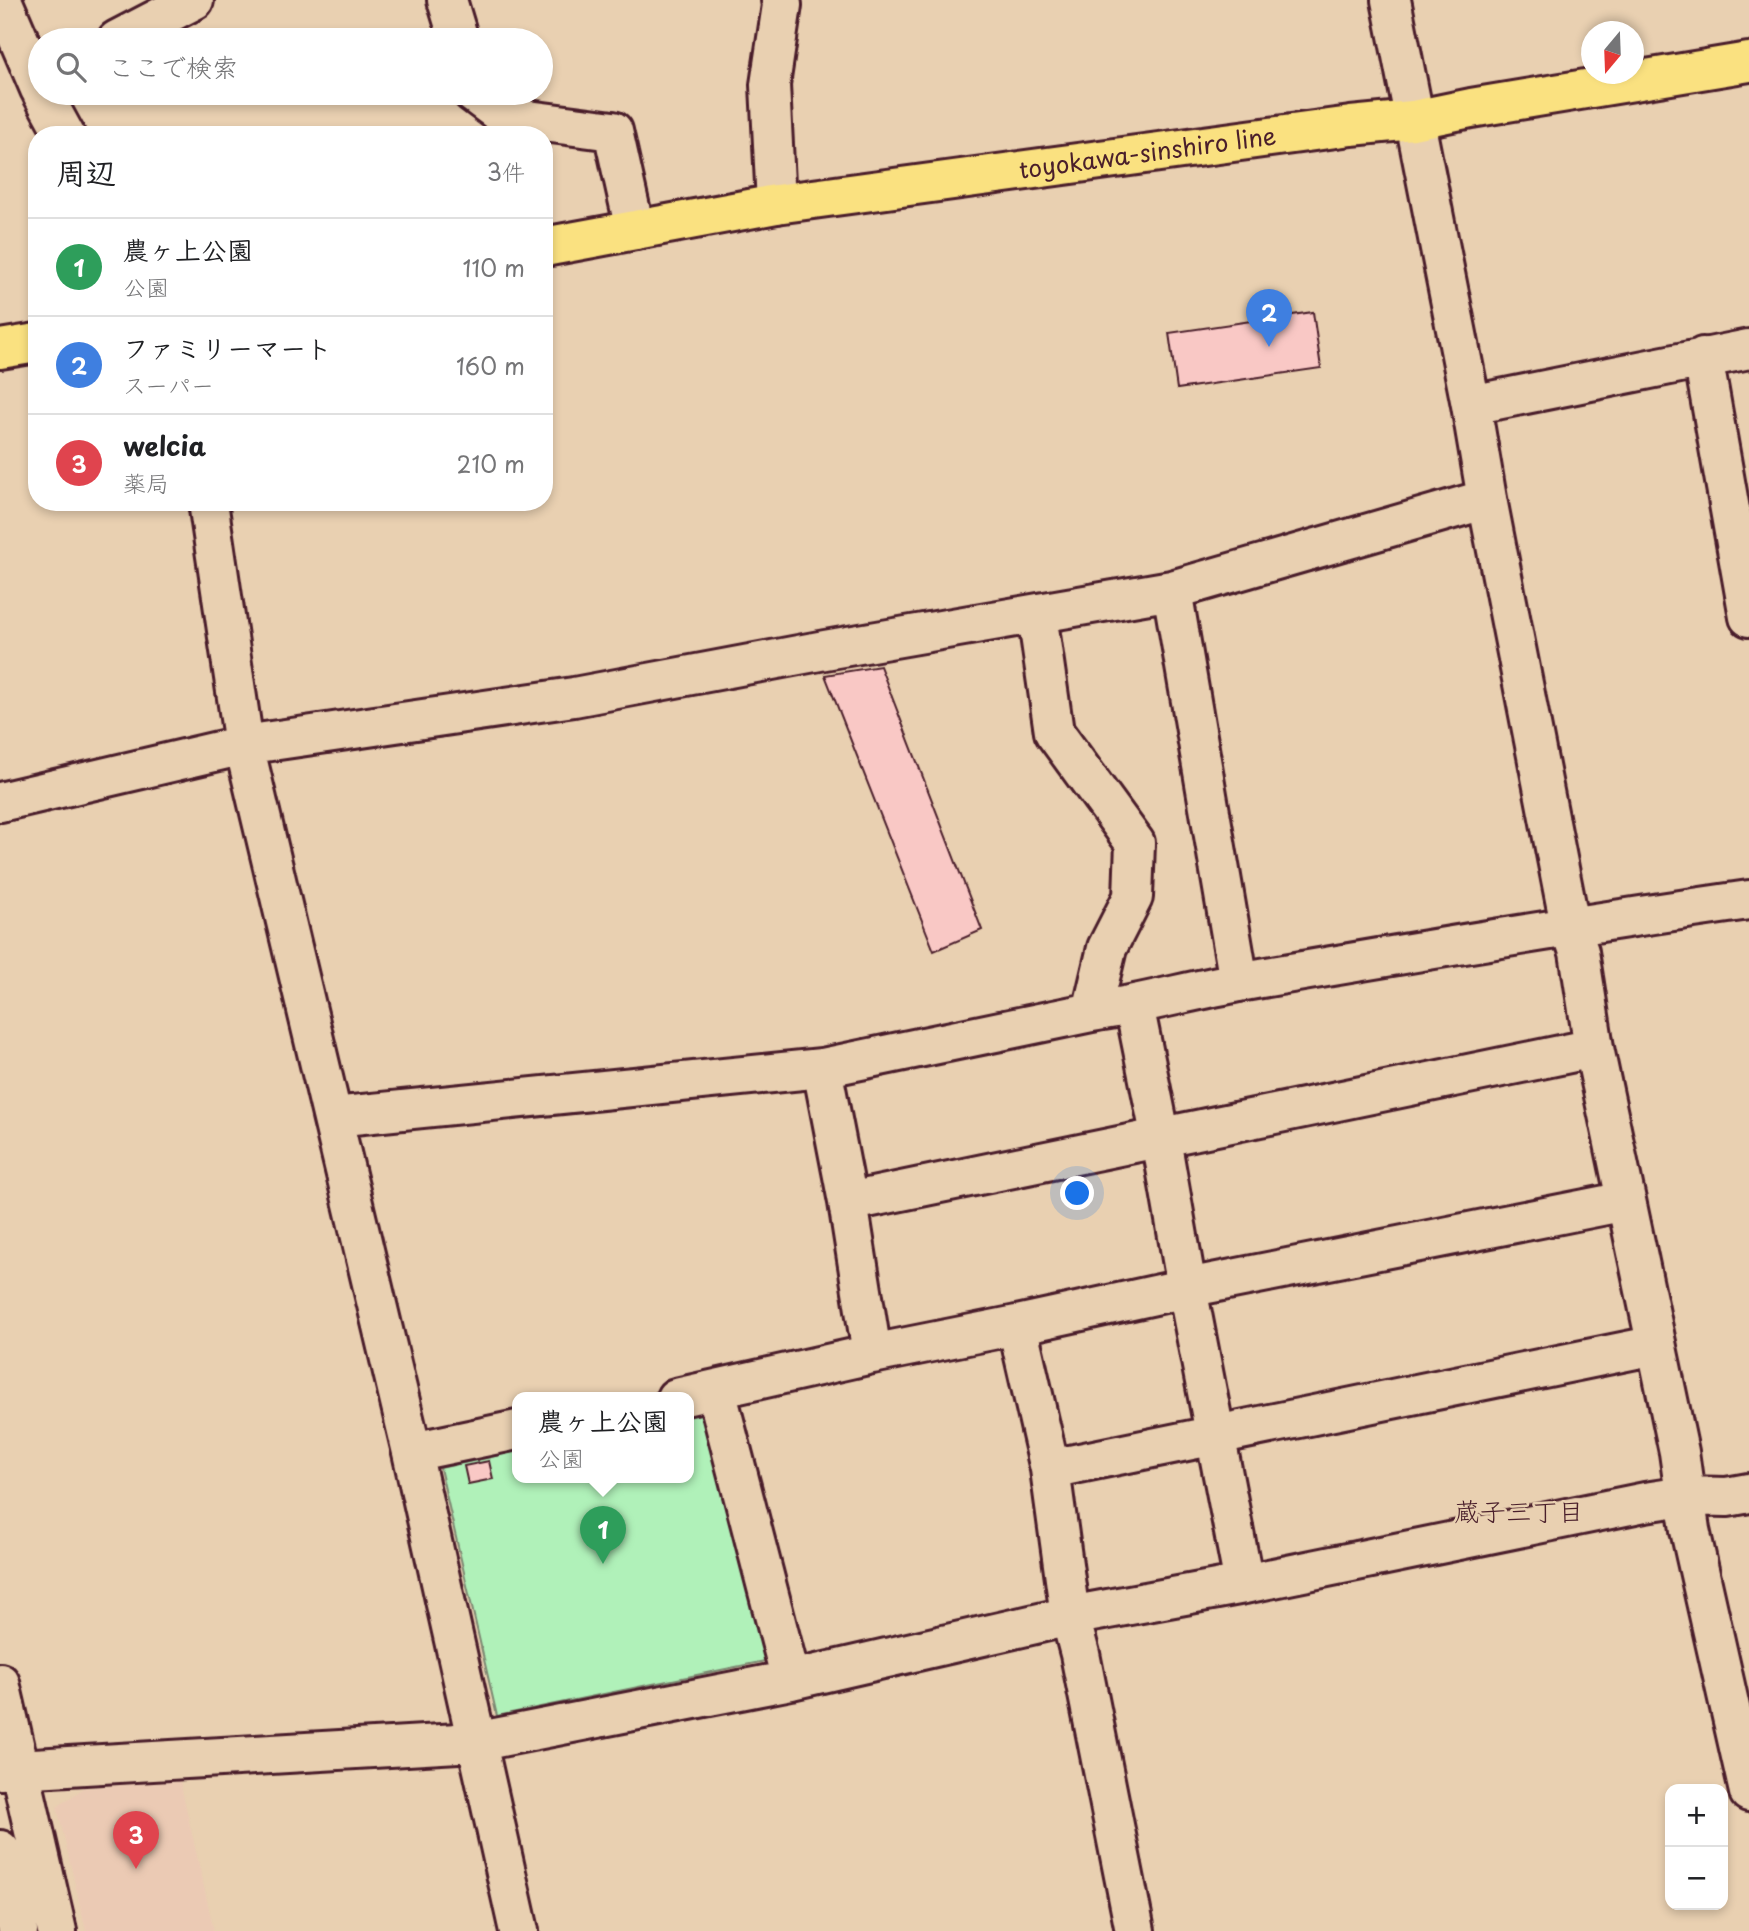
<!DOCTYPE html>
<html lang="ja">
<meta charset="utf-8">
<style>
body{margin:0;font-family:"Playpen Sans","Klee One",sans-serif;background:#f6f6f6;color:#202124}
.controls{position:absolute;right:21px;bottom:21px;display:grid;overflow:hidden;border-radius:14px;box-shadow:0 4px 10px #0003}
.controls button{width:63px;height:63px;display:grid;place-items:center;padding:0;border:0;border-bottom:2px solid #e0e0e0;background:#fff;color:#202124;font:35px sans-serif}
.compass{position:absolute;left:1581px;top:21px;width:63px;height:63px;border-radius:50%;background:#fff;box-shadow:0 4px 10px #0003;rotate:199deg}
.you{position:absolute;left:1078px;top:1194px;width:24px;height:24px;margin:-18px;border:5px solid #fff;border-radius:50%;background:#1a73e8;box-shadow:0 0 0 10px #1a73e833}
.badge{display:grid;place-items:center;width:46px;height:46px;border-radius:50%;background:#1f6fb2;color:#fff;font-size:23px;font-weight:700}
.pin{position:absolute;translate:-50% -58px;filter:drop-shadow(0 2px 4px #0008)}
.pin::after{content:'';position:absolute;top:37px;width:24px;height:21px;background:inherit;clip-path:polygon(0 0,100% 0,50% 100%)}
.popup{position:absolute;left:512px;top:1392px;width:182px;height:91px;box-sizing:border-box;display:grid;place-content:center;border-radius:14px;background:#fff;filter:drop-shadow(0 2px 5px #0005);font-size:23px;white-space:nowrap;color:#757577}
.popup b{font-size:26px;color:#202124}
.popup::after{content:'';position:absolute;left:50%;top:100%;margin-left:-14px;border:14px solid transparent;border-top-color:#fff}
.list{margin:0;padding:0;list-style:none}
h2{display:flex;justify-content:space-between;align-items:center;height:91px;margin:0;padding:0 28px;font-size:30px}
h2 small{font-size:23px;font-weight:400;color:#757577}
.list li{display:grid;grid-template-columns:46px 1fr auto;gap:21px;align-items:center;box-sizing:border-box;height:98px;padding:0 28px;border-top:2px solid #e0e0e0}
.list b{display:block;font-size:26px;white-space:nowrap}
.list p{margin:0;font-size:23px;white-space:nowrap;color:#757577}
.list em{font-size:23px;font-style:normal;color:#757577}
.icon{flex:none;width:38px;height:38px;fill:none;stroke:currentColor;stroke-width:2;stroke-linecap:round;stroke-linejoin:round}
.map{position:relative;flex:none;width:1749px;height:1931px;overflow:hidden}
.search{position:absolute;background:#fff;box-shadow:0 4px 10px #0003;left:28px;top:28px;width:525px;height:77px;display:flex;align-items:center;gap:18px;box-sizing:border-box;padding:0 24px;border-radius:38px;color:#757577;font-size:26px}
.panel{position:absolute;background:#fff;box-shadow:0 4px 10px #0003;left:28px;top:126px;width:525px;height:385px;border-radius:28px}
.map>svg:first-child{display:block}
.built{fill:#ebcab4}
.green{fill:#b0f1b9;stroke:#7d8872;stroke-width:2}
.building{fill:#f9c8c5;stroke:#4a1f2b;stroke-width:2}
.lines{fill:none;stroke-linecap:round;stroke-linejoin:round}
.minor-casing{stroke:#4a1f2b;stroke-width:44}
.tertiary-casing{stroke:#4a1f2b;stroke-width:44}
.primary-casing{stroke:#4a1f2b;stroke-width:44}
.minor{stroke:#e9d0b1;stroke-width:38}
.tertiary{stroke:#e9d0b1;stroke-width:38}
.primary{stroke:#fae180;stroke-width:38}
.labels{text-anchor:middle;stroke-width:5;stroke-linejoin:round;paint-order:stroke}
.street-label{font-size:24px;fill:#4a1f2b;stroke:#e9d0b1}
.neighbourhood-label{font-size:26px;fill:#4a1f2b;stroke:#e9d0b1}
</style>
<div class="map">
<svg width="1749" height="1931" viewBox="0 0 1749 1931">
<rect width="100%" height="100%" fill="#e9d0b1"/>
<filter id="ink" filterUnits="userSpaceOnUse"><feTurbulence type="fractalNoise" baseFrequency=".0143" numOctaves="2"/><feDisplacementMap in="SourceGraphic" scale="14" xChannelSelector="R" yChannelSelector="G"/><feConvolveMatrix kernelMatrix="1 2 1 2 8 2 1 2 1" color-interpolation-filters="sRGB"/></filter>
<g filter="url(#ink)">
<path class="built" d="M 180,1781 L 214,1931 L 86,1931 L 57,1807 L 84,1788 Z"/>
<path class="green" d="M 710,1410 L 765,1661 L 497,1716 L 440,1468 L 517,1451 L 517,1478 L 689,1478 L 689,1415 Z"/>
<path class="building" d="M 1313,312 L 1321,368 L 1177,389 L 1169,333 Z
M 880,666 L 982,930 L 934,951 L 825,675 Z
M 489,1461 L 493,1479 L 468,1484 L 464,1466 Z"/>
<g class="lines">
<defs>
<path id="minor" d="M 2,0 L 40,89
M 447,0 L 459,40
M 1391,0 L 1471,405 L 1487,499 L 1570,925 L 1579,952 L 1594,1048 L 1679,1452 L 1690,1530 L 1749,1792
M 117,40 L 194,0
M 42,93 L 65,135
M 473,93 L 505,117 L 613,131 L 635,230
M 776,204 L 770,85 L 782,5 L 781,0
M 1703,357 L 1749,617
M 1471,405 L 1749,349
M 208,502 L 244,745 L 412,1452 L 519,1931
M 1172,590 L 1239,982
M 1037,614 L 1054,732 L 1135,843 L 1133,897 L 1107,948 L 1092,1012
M 0,802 L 244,745 L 574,697 L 825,650 L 1172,590 L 1487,499
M 1134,1005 L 1161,1139 L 1187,1288 L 1244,1584
M 822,1068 L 848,1202 L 1594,1048
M 333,1117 L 822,1068 L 1092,1012 C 1143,1004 1193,990 1244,981 C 1412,952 1580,924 1749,900
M 848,1202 L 872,1354 L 1017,1325
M 716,1390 L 791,1680
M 676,1398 L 872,1354
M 412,1452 L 517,1430
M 1050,1469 L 1017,1325 L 1187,1288 L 1626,1201
M 0,1770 L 475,1742 L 791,1680 L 1070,1616 L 1244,1584 L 1645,1502 L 1684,1496 L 1727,1497 L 1749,1493
M 1135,1931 L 1080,1654 L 1070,1616 L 1050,1469 L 1656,1345"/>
<path id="tertiary" d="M 0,1683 L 57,1931
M 0,1850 L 18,1931"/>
<g id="primary">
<path id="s1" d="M 544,247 L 776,204 L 1351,126 L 1413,120 L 1471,108 L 1749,62"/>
<path d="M 0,349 L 37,343"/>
</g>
</defs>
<use href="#minor" class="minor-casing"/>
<use href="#tertiary" class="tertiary-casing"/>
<use href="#primary" class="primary-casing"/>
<use href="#minor" class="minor"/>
<use href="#tertiary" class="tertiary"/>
<use href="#primary" class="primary"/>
</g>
</g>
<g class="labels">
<g class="street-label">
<text dy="8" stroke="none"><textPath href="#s1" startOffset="611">toyokawa-sinshiro line</textPath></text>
</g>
<g class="neighbourhood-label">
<text x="1519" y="1521">蔵子三丁目</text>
</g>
</g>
</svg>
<div class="controls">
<button>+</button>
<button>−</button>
</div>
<svg class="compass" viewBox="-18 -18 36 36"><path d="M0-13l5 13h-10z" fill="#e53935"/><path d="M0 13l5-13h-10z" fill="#757577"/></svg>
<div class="you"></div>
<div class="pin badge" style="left:603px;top:1564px;background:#2e9e5b">1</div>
<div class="popup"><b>農ヶ上公園</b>公園</div>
<div class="pin badge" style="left:1269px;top:347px;background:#3f7fe0">2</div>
<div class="pin badge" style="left:136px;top:1869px;background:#e0444e">3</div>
<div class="search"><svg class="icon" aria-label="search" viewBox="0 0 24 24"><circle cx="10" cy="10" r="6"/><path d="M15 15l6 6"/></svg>ここで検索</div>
<section class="panel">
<h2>周辺<small>3件</small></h2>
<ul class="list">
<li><span class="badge" style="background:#2e9e5b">1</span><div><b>農ヶ上公園</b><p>公園</p></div><em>110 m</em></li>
<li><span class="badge" style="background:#3f7fe0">2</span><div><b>ファミリーマート</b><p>スーパー</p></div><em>160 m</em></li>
<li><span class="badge" style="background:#e0444e">3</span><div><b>welcia</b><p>薬局</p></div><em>210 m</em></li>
</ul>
</section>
</div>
